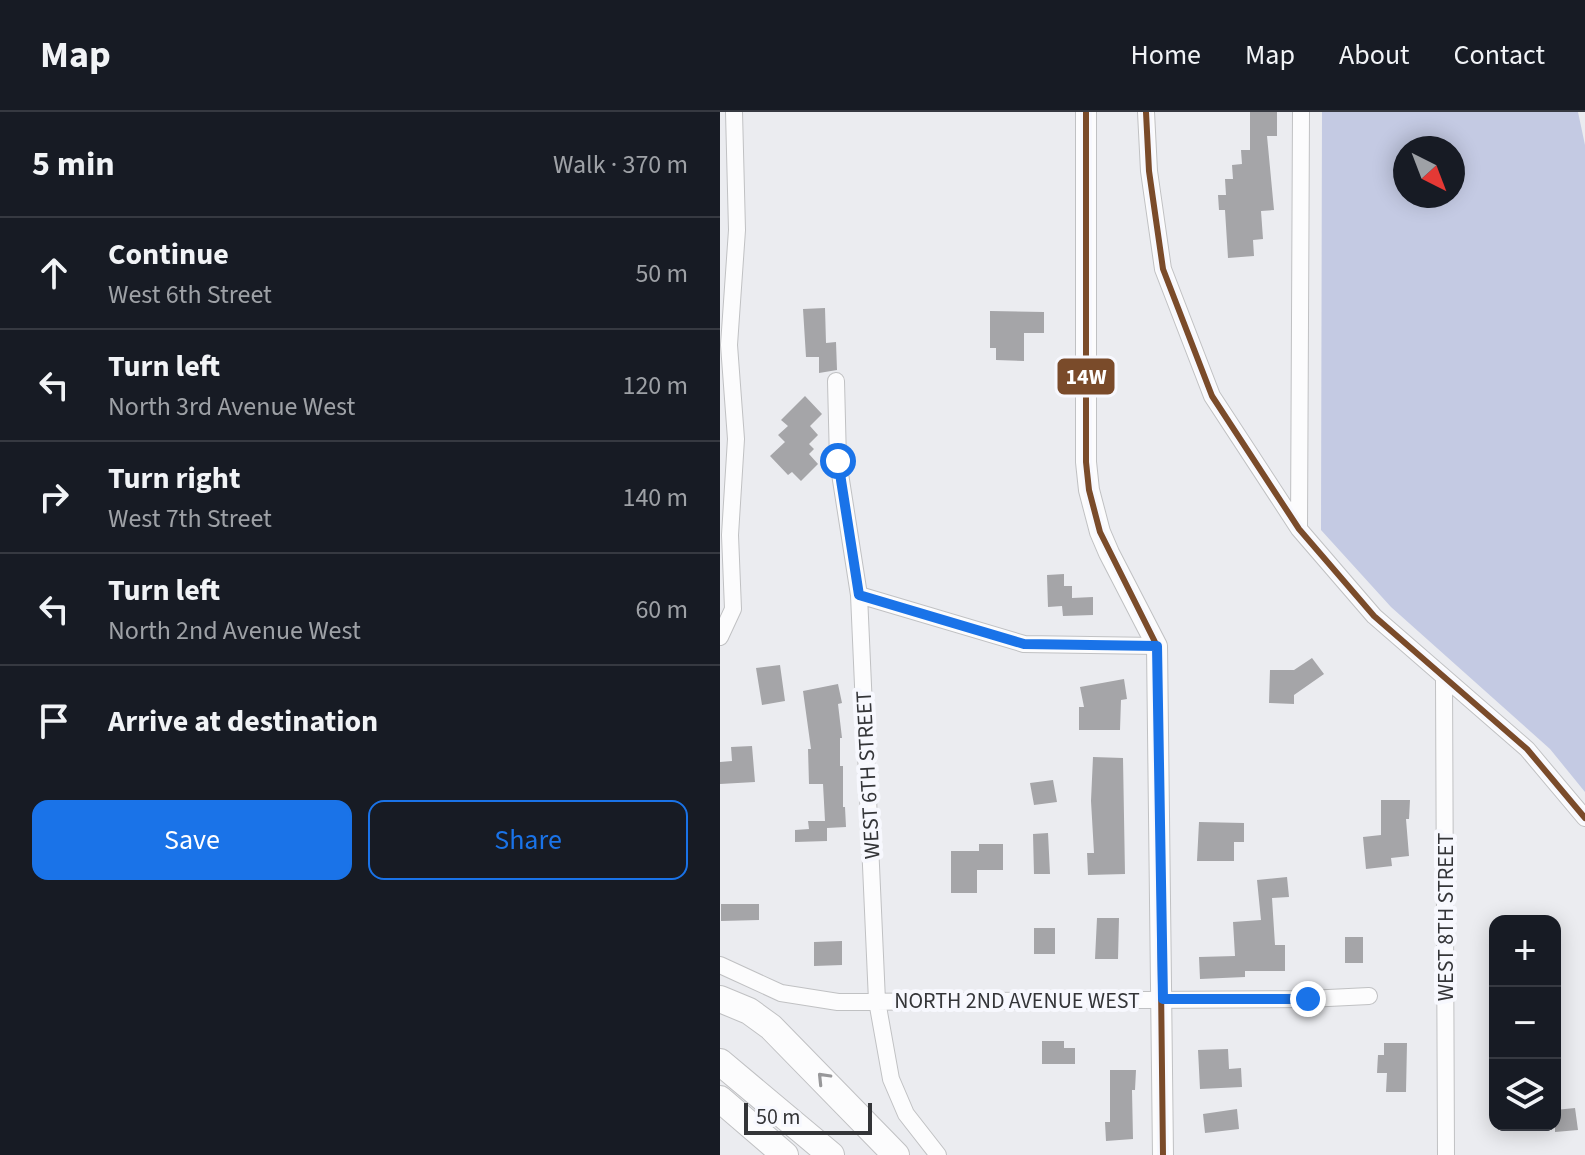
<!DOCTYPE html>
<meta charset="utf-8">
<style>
body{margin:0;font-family:"Source Sans 3",sans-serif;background:#242831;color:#f1f3f6}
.controls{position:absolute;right:24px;bottom:24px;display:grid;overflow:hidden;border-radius:16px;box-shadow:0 4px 20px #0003}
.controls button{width:72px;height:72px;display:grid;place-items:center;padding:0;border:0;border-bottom:2px solid #363941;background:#171b24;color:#f1f3f6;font:40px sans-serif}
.compass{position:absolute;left:673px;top:24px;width:72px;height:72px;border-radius:50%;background:#171b24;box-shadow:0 4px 20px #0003;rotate:138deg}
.scale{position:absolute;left:24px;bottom:20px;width:128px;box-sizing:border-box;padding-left:8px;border:4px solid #343538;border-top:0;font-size:22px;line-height:28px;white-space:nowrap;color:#343538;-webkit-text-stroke:6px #f7f8fe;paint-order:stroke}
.stop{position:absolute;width:24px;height:24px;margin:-18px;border:6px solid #1a73e8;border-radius:50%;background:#fff}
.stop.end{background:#1a73e8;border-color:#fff;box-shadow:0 2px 8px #0008}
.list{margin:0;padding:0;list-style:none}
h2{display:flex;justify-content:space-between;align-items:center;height:104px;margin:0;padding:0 32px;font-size:34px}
h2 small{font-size:26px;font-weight:400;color:#9ea1a6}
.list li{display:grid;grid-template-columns:52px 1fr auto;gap:24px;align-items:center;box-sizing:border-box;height:112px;padding:0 32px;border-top:2px solid #363941}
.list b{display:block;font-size:30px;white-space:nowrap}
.list p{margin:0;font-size:26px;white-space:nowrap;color:#9ea1a6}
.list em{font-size:26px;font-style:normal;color:#9ea1a6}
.actions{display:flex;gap:16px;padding:24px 32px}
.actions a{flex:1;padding:18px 0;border:2px solid #1a73e8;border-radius:16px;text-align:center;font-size:28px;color:#1a73e8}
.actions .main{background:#1a73e8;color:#fff}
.icon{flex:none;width:44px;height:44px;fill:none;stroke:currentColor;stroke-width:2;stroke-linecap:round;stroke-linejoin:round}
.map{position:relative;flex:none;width:865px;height:1043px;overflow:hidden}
header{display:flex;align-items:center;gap:48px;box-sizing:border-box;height:112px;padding:0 40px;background:#171b24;border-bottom:2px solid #363941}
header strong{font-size:38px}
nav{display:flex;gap:44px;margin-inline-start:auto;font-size:28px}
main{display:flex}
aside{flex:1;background:#171b24}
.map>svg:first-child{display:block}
.forest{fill:#c4cae3;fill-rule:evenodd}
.building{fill:#a5a5a8}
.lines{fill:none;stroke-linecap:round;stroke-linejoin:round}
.minor-casing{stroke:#c0c1c3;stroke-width:18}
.tertiary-casing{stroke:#c0c1c3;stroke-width:22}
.trunk-casing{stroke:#c0c1c3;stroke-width:28}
.minor{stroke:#fcfcfd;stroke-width:16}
.tertiary{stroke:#fcfcfd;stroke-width:20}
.trunk{stroke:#fcfcfd;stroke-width:26}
.bus-1-casing{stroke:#f7f8fe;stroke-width:12}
.bus-1{stroke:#7a4b2a;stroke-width:6}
.oneway{stroke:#98989a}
.route{stroke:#1a73e8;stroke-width:10}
.labels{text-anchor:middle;stroke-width:8;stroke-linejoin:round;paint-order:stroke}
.street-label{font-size:22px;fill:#343538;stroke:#f7f8fe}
.line-badge{stroke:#f7f8fe;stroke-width:3}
.badge-label{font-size:22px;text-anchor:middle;font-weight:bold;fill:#fff}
</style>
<header>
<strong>Map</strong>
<nav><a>Home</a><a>Map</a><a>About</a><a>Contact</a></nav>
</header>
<main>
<aside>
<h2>5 min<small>Walk · 370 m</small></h2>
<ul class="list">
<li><svg class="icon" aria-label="ahead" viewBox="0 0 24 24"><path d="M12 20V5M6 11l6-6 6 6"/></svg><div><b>Continue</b><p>West 6th Street</p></div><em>50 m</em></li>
<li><svg class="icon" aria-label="left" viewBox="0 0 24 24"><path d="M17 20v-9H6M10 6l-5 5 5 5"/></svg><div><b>Turn left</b><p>North 3rd Avenue West</p></div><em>120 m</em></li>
<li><svg class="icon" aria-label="right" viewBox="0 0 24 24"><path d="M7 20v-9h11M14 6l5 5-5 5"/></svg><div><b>Turn right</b><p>West 7th Street</p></div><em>140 m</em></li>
<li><svg class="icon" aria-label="left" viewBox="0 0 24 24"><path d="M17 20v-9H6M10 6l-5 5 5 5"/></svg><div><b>Turn left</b><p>North 2nd Avenue West</p></div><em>60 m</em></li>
<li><svg class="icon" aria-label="arrive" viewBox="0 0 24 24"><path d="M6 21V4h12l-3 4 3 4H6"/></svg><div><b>Arrive at destination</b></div></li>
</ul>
<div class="actions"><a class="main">Save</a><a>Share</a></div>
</aside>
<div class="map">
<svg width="865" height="1043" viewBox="0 0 865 1043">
<rect width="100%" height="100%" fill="#ebecf0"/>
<path class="forest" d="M 602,0 L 858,0 L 865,33 L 865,680 L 830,637 L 671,495 L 601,418 ZM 685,36 L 733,36 L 733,84 L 685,84 Z"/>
<path class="building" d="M 530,0 L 557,0 L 557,24 L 547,24 L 554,98 L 541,99 L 543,127 L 533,128 L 534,144 L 508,146 L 505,98 L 499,98 L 498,83 L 506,83 L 505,67 L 513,67 L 512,53 L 522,52 L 521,38 L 530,38 Z
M 105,196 L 106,231 L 116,230 L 117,258 L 99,261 L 99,245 L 86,245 L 83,197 Z
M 270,199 L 324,200 L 324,221 L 304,221 L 304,249 L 276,248 L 276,236 L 270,236 Z
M 85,284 L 102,302 L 90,314 L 98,323 L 89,332 L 94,337 L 89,342 L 98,352 L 81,369 L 72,360 L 68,363 L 50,344 L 65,330 L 58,323 L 68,314 L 61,308 Z
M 344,462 L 344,474 L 352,474 L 352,486 L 373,485 L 373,503 L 343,504 L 342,494 L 328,495 L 327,463 Z
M 592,546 L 604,562 L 574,583 L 574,592 L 549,591 L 550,558 L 574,558 Z
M 60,553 L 65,589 L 42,593 L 36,556 Z
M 404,567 L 407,587 L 401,588 L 400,618 L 359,618 L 359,595 L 364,595 L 360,575 Z
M 118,572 L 122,591 L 118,592 L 122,626 L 120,626 L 120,654 L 123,654 L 123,695 L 125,695 L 126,715 L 107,716 L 107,729 L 75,730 L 75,718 L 89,717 L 88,709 L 105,709 L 103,672 L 89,672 L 88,637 L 91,637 L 83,579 Z
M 32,634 L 35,670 L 0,672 L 0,650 L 12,649 L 11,635 Z
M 373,645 L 403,646 L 405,762 L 368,763 L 367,741 L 374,741 L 371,689 Z
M 333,668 L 337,690 L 314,693 L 310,671 Z
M 661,688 L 690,688 L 689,707 L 686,707 L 689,744 L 671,746 L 672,754 L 646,757 L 643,725 L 661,723 Z
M 479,710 L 524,711 L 524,730 L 514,730 L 514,749 L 477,749 Z
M 328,721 L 330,762 L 314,762 L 313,722 Z
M 259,732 L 283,732 L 283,758 L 257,758 L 257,781 L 231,781 L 231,739 L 259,739 Z
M 567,765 L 569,785 L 552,786 L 555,833 L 565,833 L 565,859 L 525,859 L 525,865 L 480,867 L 479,845 L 515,844 L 513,810 L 541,808 L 537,768 Z
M 1,792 L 39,792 L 39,808 L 1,809 Z
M 377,806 L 399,806 L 398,847 L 375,847 Z
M 314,816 L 335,816 L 335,842 L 314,842 Z
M 625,825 L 643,825 L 643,851 L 625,851 Z
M 122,829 L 122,853 L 94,854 L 94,830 Z
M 322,929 L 344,929 L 344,936 L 355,936 L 355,952 L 322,952 Z
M 664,931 L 687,931 L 686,980 L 666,980 L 667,961 L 657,961 L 658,943 L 664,943 Z
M 508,937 L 509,957 L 521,956 L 522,975 L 480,977 L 478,938 Z
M 390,958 L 416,958 L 415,978 L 412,978 L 413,1027 L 386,1029 L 385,1010 L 390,1010 Z
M 855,996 L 858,1018 L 835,1020 L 835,998 Z
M 517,997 L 519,1017 L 485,1021 L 483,1002 Z"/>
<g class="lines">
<defs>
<path id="minor" d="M 426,0 L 429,59 L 443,157 L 492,284 L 579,417 L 654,504 L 807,637 L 865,706
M 116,269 L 118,349 L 139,483 L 157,889 L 171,967 L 186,1002 L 218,1043
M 579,417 L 581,0
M 139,483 L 304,532 L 437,534
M 0,525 L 13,497 L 10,423 L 16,327 L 9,233 L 17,118 L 14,0
M 724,567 L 726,1043
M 0,853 L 61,881 L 118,890 L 588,887 L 649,884"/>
<path id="tertiary" d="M 366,0 L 366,350 L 369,378 L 380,420 L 389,441 L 437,534 L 443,1043"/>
<path id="trunk" d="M 0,887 L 29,899 L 51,915 L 176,1043
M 0,950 L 111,1043
M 0,987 L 65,1043"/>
</defs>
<use href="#minor" class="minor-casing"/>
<use href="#tertiary" class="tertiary-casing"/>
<use href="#trunk" class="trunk-casing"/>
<use href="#minor" class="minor"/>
<use href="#tertiary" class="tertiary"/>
<use href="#trunk" class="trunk"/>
<defs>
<path id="bus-1" d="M 366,0 L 366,350 L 369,378 L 380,420 L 437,534 L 443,1043
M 426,0 L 429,59 L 443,157 L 492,284 L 579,417 L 654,504 L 807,637 L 865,706"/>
</defs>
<use href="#bus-1" class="bus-1-casing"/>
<use href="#bus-1" class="bus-1"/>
</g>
<defs><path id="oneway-chevron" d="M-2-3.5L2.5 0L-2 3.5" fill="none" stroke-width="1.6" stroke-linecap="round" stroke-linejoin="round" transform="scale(2)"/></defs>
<use class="oneway" href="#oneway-chevron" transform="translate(103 966) rotate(-134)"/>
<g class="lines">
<path class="route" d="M 118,349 L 139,483 L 304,532 L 437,534 L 443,887 L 588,887"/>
</g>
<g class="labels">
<g class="street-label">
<text transform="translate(147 663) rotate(-93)" y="8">WEST 6TH STREET</text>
<text transform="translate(725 805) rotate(-90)" y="8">WEST 8TH STREET</text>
<text x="297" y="896">NORTH 2ND AVENUE WEST</text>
</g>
</g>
<rect class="line-badge" x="336" y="245" width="60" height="39" rx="8" fill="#7a4b2a"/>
<g class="badge-label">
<text x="366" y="272">14W</text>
</g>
</svg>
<div class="controls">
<button>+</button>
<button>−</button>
<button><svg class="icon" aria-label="layers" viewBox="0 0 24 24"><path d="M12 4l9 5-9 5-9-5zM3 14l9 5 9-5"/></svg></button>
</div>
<svg class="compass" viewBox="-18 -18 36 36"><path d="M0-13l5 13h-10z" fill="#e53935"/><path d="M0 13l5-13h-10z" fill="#9ea1a6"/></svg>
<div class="scale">50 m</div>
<div class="stop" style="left:118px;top:349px"></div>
<div class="stop end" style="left:588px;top:887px"></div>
</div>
</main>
